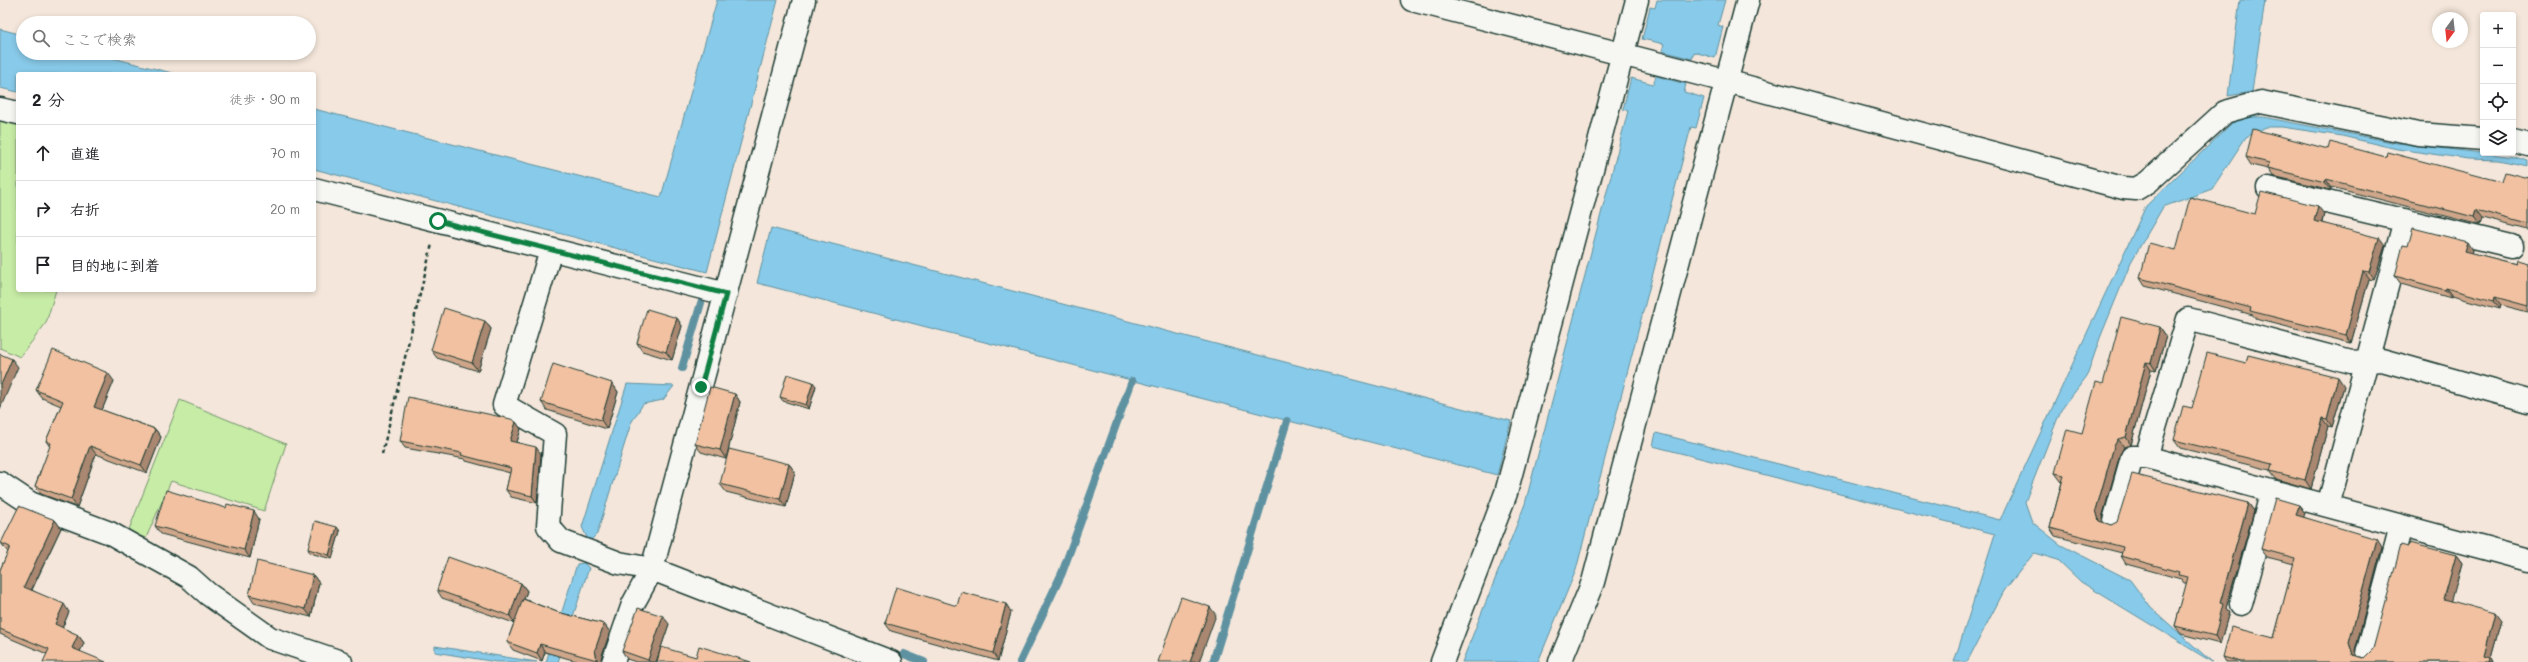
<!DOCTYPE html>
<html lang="ja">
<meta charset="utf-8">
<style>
body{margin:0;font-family:Mali,"Klee One",sans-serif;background:#f6f6f6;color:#202124}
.controls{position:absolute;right:12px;top:12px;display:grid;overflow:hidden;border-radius:4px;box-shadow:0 2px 6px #0003}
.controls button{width:36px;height:36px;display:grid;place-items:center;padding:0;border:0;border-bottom:1px solid #e0e0e0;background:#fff;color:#202124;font:20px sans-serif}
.compass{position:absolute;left:2432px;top:12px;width:36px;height:36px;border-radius:50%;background:#fff;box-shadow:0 2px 6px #0003;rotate:195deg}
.stop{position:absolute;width:12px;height:12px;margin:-9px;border:3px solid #0b8043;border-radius:50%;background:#fff}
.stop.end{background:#0b8043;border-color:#fff;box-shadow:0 1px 4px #0008}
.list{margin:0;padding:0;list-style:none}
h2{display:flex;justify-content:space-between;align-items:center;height:52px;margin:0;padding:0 16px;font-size:17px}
h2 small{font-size:13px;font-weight:400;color:#757577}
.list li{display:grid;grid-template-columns:26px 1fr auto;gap:12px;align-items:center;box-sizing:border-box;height:56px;padding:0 16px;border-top:1px solid #e0e0e0}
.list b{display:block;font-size:15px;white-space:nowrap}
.list em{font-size:13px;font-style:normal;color:#757577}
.icon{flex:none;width:22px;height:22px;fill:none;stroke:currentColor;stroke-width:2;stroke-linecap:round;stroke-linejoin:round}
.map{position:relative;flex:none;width:2528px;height:662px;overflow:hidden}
.search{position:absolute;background:#fff;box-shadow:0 2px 6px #0003;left:16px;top:16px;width:300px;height:44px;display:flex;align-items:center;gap:10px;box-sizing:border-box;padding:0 14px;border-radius:22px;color:#757577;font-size:15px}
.panel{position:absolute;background:#fff;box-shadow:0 2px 6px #0003;left:16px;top:72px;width:300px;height:220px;border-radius:4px}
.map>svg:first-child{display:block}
.green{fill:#c7eca6;stroke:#73946d}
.water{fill:#88cae9;stroke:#5e92a1}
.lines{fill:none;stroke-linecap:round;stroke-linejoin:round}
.stream{stroke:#5e92a1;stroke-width:8}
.street-casing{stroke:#1f3d34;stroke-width:25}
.path{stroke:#1f3d34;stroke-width:2.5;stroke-dasharray:4 3;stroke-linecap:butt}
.street{stroke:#f6f6f2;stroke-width:22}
.wall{fill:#cfa68a;stroke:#1f3d34}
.shaded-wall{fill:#a98771;stroke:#1f3d34}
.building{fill:#f1c1a1;stroke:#1f3d34}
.route{stroke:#0b8043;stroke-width:5}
</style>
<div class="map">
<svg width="2528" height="662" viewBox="0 0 2528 662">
<rect width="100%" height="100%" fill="#f4e6da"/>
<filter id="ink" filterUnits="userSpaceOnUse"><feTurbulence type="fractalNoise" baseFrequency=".025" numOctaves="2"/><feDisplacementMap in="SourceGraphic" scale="8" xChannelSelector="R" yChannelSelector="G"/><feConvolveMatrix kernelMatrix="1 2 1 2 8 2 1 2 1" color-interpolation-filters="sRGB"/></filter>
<g filter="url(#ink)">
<path class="green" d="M 0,116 L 18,121 L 18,290 L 56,290 L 46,323 L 20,357 L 0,348 Z
M 180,400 L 286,444 L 264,511 L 171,481 L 146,538 L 128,532 Z"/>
<path class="water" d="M 717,0 L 778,0 L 707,272 L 314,169 L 314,109 L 661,197 Z
M 1657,0 L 1725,0 L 1718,25 L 1723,27 L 1715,58 L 1694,52 L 1692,59 L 1662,51 L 1664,44 L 1642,39 L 1650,7 L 1655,8 Z
M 2240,0 L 2265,0 L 2252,92 L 2228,96 Z
M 0,29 L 23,35 L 23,53 L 93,53 L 176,74 L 18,74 L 18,92 L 0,88 Z
M 1656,76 L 1686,84 L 1684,92 L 1704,98 L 1696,128 L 1691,127 L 1576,570 L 1538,662 L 1462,662 L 1525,504 L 1628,111 L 1623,109 L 1631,78 L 1653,84 Z
M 2245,117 L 2263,117 L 2397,143 L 2515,157 L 2528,161 L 2528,166 L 2498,160 L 2468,159 L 2397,149 L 2342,136 L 2282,127 L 2266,127 L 2246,137 L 2212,189 L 2163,207 L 2131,262 L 2100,338 L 2087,376 L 2061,410 L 2025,502 L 2032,522 L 2061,545 L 2130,580 L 2151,608 L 2212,662 L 2081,582 L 2058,560 L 2034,553 L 2004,591 L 1967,662 L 1954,662 L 1995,534 L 1653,446 L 1656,433 L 2000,520 L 2146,206 L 2232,123 Z
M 771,228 L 1511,421 L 1497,475 L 757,283 Z
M 627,384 L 674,386 L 663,400 L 643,404 L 631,423 L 597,534 L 589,542 L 582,527 Z
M 584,563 L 589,568 L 558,662 L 546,662 L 577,564 Z
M 435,646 L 537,662 L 496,662 L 435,652 Z"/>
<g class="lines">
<path class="stream" d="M 682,368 L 701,303
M 904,654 L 924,662
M 1020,662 L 1062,573 L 1132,381
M 1213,662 L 1287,421"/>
<defs>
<path id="street" d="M 1412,0 L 1726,81 L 2123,188 L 2136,189 L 2148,182 L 2225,112 L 2261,102 L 2418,134 L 2483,139
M 0,109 L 18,113
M 2513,141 L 2528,145
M 2268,188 L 2512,246
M 314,189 L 726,294
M 551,250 L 504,405 L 555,434 L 548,526 L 561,541 L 619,563 L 652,569 L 891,662
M 2528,401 L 2382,360 L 2351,362 L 2188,319 L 2146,457 L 2528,560
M 0,483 L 30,503 L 110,533 L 189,577 L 208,594 L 270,638 L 341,662
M 2328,506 L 2405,220
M 2114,521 L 2132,457 L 2146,457
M 2241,604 L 2272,491
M 2367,654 L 2401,526
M 613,662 L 633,604 L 652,569 L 804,0
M 1442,662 L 1506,493 L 1637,0
M 1560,662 L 1593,582 L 1748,0"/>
</defs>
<use href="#street" class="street-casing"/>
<path class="path" d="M 382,454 L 432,244"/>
<use href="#street" class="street"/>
</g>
<path class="wall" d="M 2328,149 L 2386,157 L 2502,182 L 2528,178 L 2528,230 L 2482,218 L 2480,225 L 2331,187 L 2331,190 L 2273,176 L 2268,169 L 2251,165 L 2246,157 Z
M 2255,214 L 2324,214 L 2322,223 L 2385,246 L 2374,280 L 2369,279 L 2351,343 L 2256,319 L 2253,315 L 2145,286 L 2140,278 L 2176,250 Z
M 2408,246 L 2473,250 L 2472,253 L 2516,264 L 2528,263 L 2528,312 L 2501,305 L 2500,309 L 2452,296 L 2451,298 L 2401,284 L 2395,276 Z
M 677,318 L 682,326 L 672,360 L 642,351 L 637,343 Z
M 485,321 L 491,329 L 478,371 L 437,358 L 431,350 Z
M 2160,327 L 2166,336 L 2156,371 L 2151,370 L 2131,445 L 2124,447 L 2120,454 L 2102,518 L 2103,523 L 2111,525 L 2248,503 L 2254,511 L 2226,608 L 2229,612 L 2220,644 L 2181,634 L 2175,626 L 2187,583 L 2184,583 L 2181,579 L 2126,564 L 2121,556 L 2122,553 L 2055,536 L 2050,528 L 2062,482 L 2061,481 L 2055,473 L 2082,433 L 2103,384 Z
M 2246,363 L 2344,386 L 2332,427 L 2328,426 L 2311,489 L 2276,479 L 2270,471 L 2270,470 L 2180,448 L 2174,440 L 2192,408 Z
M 114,381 L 102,410 L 155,429 L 161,437 L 147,473 L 96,454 L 77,507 L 41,494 L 35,486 L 50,447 L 46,441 L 61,406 L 42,398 L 36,390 Z
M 612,383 L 618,392 L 607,429 L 547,410 L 541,402 Z
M 816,386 L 809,409 L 783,401 L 780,397 Z
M 735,394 L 740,402 L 726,459 L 701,452 L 695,444 Z
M 516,422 L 521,429 L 517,442 L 541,454 L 537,503 L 511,497 L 506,490 L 510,473 L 466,461 L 465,459 L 405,448 L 400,441 Z
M 789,464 L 795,472 L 786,507 L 726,492 L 720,484 Z
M 2299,505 L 2305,513 L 2303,517 L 2382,547 L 2355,651 L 2356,656 L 2364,658 L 2373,649 L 2408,547 L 2456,555 L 2462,563 L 2451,601 L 2501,621 L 2491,658 L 2493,662 L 2226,662 L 2223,657 L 2274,638 L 2294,564 L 2267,557 L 2261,549 Z
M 259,519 L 250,558 L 161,534 L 155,526 Z
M 55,520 L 61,528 L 32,590 L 69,612 L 62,628 L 78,635 L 84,643 L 80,651 L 47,654 L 0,634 L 0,570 L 8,552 L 7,551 L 1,543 Z
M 340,531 L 332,559 L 310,553 L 308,549 Z
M 313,575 L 319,583 L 311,617 L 254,603 L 249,595 Z
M 521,583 L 527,591 L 524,599 L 557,612 L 604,624 L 610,632 L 601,658 L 602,662 L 580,662 L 545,652 L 542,661 L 513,650 L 507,642 L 514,623 L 442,598 L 437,590 Z
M 1006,604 L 1011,612 L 998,661 L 891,631 L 885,623 Z
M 669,624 L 656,662 L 636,662 L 627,659 L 622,651 Z"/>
<path class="shaded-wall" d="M 2326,179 L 2331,187 L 2331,190 L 2325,182 Z
M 2318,206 L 2324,214 L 2320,229 L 2314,221 Z
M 2476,210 L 2482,218 L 2480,225 L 2474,217 Z
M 2379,238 L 2385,246 L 2374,280 L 2369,272 Z
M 2468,242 L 2473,250 L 2471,259 L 2465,251 Z
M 2363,271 L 2369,279 L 2351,343 L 2346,335 Z
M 2446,288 L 2452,296 L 2451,298 L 2445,290 Z
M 2495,297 L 2501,305 L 2500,309 L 2494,301 Z
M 677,318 L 682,326 L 672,360 L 666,352 Z
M 485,321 L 491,329 L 478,371 L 472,363 Z
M 2160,327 L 2166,336 L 2156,371 L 2151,363 Z
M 12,359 L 18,367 L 0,409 L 0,387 Z
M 2146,362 L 2151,370 L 2131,445 L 2126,437 Z
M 108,373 L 114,381 L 100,415 L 94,407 Z
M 2338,377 L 2344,386 L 2332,427 L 2327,419 Z
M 813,382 L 816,386 L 809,409 L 806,405 Z
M 612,383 L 618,392 L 607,429 L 601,420 Z
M 735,394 L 740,402 L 726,459 L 720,450 Z
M 2322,418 L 2328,426 L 2311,489 L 2305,480 Z
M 516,422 L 521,429 L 515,448 L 510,441 Z
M 155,429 L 161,437 L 147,473 L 141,465 Z
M 2118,439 L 2124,447 L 2120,454 L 2102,518 L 2105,529 L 2099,521 L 2096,510 L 2114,446 Z
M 90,446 L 96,454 L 77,507 L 71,499 Z
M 536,447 L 541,454 L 537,503 L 532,496 Z
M 789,464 L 795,472 L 786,507 L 780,499 Z
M 2248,503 L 2254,511 L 2226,608 L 2229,612 L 2220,644 L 2215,636 L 2220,603 Z
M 2299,505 L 2305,513 L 2302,523 L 2296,515 Z
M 254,511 L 259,519 L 250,558 L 244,550 Z
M 55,520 L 61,528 L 29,595 L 24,587 Z
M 337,527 L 340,531 L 332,559 L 329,555 Z
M 2377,539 L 2382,547 L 2355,651 L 2358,662 L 2353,655 L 2349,643 Z
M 2456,555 L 2462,563 L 2450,607 L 2444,599 Z
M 313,575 L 319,583 L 311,617 L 305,609 Z
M 521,583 L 527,591 L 515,624 L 510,616 Z
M 64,604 L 69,612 L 60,633 L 55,624 Z
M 1006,604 L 1011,612 L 998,661 L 993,653 Z
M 1210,607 L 1216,615 L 1199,662 L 1190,662 Z
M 2495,613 L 2501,621 L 2491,658 L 2493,662 L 2488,662 L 2484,656 Z
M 663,616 L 669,624 L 656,662 L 650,662 L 648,660 Z
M 604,624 L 610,632 L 601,658 L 602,662 L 598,662 L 597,660 L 595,650 Z
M 78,635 L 84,643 L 78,656 L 72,648 Z
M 540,644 L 545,652 L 542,661 L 537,653 Z"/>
<path class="building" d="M 2253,129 L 2328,149 L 2330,142 L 2386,157 L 2387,152 L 2502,182 L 2505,172 L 2528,178 L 2528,224 L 2476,210 L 2474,217 L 2326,179 L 2325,182 L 2268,168 L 2269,163 L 2246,157 Z
M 2261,192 L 2318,206 L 2314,221 L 2379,238 L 2369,272 L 2363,271 L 2346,335 L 2250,311 L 2251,308 L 2140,278 L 2149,243 L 2176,250 L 2190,197 L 2255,214 Z
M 2413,228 L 2468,242 L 2465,251 L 2516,264 L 2517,260 L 2528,263 L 2528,306 L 2495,297 L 2494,301 L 2446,288 L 2445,290 L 2395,276 L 2403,245 L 2408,246 Z
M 444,308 L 485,321 L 472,363 L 431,350 Z
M 647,309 L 677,318 L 666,352 L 637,343 Z
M 2121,317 L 2160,327 L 2151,363 L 2146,362 L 2126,437 L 2118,439 L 2114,446 L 2096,510 L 2099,521 L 2111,525 L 2117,522 L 2132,474 L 2248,503 L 2220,603 L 2223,604 L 2215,636 L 2175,626 L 2188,577 L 2178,575 L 2179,572 L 2121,556 L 2123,547 L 2050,528 L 2064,475 L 2055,473 L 2067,429 L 2082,433 L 2096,382 L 2103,384 Z
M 53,350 L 108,373 L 94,407 L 155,429 L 141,465 L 90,446 L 71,499 L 35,486 L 51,443 L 46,441 L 63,401 L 36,390 Z
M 2207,353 L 2246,363 L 2248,355 L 2338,377 L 2327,419 L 2322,418 L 2305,480 L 2270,471 L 2272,464 L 2174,440 L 2183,406 L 2192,408 Z
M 0,354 L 12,359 L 0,387 Z
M 553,364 L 612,383 L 601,420 L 541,402 Z
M 787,374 L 813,382 L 806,405 L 780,397 Z
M 710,387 L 735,394 L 720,450 L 695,444 Z
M 408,397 L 511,419 L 516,422 L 510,441 L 536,447 L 532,496 L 506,490 L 511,468 L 461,455 L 462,453 L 400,441 Z
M 729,449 L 789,464 L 780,499 L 720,484 Z
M 166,490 L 226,508 L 227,504 L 254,511 L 244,550 L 155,526 Z
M 2275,498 L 2299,505 L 2296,515 L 2377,539 L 2349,643 L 2353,655 L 2364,658 L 2373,649 L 2401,545 L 2408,547 L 2410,543 L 2456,555 L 2444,599 L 2495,613 L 2484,656 L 2490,658 L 2489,662 L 2241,662 L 2223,657 L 2231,627 L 2274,638 L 2295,558 L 2261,549 Z
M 19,506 L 55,520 L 24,587 L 64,604 L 55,624 L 78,635 L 72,648 L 106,662 L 43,662 L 49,649 L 0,629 L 0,570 L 10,547 L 1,543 Z
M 315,521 L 337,527 L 329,555 L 308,549 Z
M 448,557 L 521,583 L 510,616 L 437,590 Z
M 257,561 L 313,575 L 305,609 L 249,595 Z
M 896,587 L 957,606 L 961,592 L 1006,604 L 993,653 L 885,623 Z
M 1181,597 L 1210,607 L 1190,662 L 1158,662 Z
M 523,599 L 557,612 L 604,624 L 595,650 L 597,660 L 540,644 L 537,653 L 507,642 Z
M 638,608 L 663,616 L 648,660 L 622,651 Z
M 699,646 L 751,662 L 657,662 L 661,647 L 696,657 Z"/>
</g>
<g class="lines" filter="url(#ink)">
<path class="route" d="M 438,221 L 726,294 L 701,387"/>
</g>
</svg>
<div class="controls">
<button>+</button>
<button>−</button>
<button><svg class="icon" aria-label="locate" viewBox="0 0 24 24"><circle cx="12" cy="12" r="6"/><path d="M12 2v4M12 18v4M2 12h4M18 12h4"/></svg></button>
<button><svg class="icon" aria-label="layers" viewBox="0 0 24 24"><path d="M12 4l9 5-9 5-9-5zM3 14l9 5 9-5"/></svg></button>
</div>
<svg class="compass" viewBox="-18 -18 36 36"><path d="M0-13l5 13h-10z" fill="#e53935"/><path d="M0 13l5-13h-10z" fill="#757577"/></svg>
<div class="stop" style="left:438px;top:221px"></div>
<div class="stop end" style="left:701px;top:387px"></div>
<div class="search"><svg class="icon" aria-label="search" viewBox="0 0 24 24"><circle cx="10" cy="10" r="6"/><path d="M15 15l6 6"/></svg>ここで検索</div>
<section class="panel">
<h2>2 分<small>徒歩 · 90 m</small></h2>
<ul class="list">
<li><svg class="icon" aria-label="ahead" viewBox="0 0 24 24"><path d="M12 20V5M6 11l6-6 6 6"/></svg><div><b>直進</b></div><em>70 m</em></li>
<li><svg class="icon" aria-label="right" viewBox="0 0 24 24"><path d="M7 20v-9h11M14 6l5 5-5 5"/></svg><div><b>右折</b></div><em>20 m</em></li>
<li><svg class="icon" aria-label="arrive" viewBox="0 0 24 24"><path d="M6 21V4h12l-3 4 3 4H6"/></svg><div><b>目的地に到着</b></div></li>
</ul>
</section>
</div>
